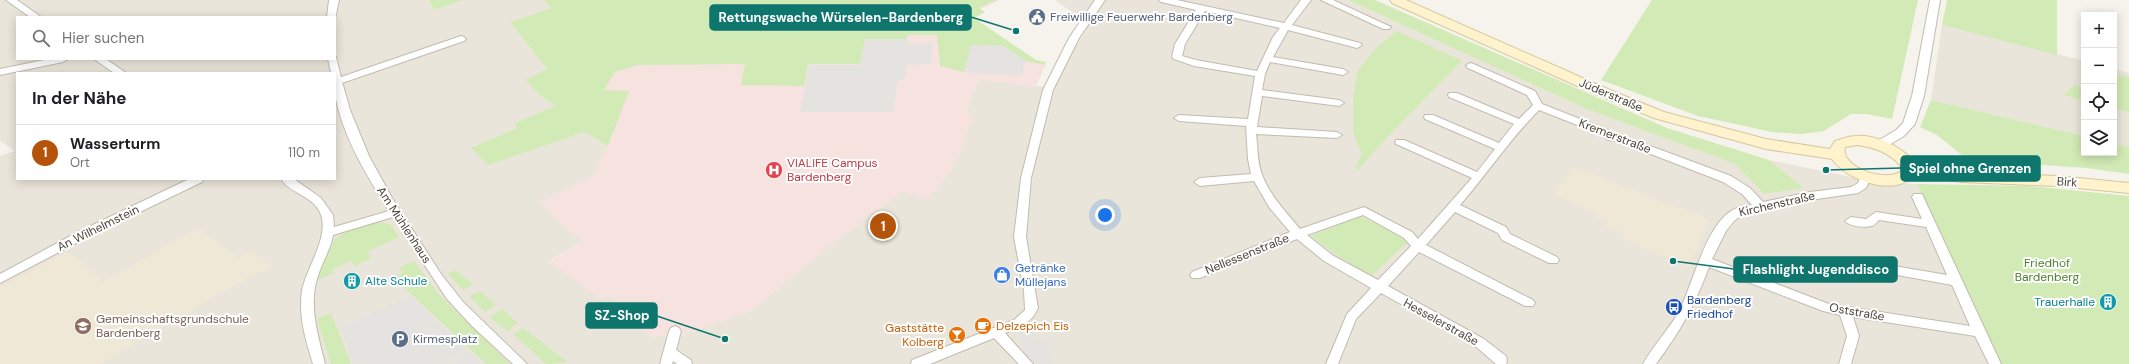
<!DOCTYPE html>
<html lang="de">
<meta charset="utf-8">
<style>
body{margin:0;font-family:"DM Sans",sans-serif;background:#f2f2f2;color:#202124}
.controls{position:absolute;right:12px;top:12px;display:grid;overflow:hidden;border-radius:0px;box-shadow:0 2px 10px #0003}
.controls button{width:36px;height:36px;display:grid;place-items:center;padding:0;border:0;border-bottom:1px solid #e0e0e0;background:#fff;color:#202124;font:20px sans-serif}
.you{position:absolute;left:1105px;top:215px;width:14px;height:14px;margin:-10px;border:3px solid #fff;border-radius:50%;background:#1a73e8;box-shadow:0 0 0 6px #1a73e833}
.badge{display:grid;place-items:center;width:26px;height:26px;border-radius:50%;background:#b45309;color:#fff;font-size:13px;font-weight:700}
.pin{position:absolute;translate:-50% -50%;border:2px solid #fff;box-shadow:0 1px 4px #0006}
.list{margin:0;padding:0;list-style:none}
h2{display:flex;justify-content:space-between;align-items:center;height:52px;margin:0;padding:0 16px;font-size:17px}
h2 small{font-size:13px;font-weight:400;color:#757577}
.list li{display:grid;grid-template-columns:26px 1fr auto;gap:12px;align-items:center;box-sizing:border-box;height:56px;padding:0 16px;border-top:1px solid #e0e0e0}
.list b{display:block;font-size:15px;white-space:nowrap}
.list p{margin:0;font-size:13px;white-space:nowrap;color:#757577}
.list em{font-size:13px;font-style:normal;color:#757577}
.icon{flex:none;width:22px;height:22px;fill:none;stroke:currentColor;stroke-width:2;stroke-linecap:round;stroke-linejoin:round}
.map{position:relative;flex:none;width:2129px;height:364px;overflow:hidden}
.search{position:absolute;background:#fff;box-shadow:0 2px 10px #0003;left:16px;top:16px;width:320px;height:44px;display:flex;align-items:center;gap:10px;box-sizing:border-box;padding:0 14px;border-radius:0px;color:#757577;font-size:15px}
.panel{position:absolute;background:#fff;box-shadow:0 2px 10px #0003;left:16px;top:72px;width:320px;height:108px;border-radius:0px}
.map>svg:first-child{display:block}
.residential{fill:#eae5da;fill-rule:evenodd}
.education{fill:#efe8d6}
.medical{fill:#f6e3e0}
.green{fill:#d2eab5}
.parking{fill:#e5e3e0}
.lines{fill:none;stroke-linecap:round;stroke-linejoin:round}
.minor-casing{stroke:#c2bbae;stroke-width:2}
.tertiary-casing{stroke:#c2bbae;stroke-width:2}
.secondary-casing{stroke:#d6c79b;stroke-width:2}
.minor{fill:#fff;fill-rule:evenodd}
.tertiary{fill:#fff;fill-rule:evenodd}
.secondary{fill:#fff3cd;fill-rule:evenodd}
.labels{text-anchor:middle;stroke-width:4;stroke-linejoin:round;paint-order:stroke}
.service-label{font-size:12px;fill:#4e5e75;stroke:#fff;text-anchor:start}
.street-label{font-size:12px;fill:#4b4439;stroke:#fff}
.health-label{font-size:12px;fill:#be3a42;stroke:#fff;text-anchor:start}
.park-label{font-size:12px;fill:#4a7f2a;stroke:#fff}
.shop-label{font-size:12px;fill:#366cbe;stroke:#fff;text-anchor:start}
.culture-label{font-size:12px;fill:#0d838f;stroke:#fff;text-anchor:start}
.transit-label{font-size:12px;fill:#164399;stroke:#fff;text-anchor:start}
.education-label{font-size:12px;fill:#785e54;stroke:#fff;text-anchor:start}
.food-label{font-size:12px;fill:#c56008;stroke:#fff;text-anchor:start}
.leader{fill:none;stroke:#0f766e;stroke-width:1.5}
.callout-dot{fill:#0f766e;stroke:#fff;stroke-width:1.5}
.callout{fill:#0f766e;stroke:#0f766e;stroke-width:1.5}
.callout-label{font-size:13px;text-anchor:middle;font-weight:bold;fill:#fff}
</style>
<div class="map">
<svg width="2129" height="364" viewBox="0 0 2129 364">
<rect width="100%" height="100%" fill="#f6f3ec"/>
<path class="residential" d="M 0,0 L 429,0 L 434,10 L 464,0 L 544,0 L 551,8 L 510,22 L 547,69 L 526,80 L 543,98 L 557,106 L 515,123 L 517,128 L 471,148 L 488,165 L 585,132 L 608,146 L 594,176 L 540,202 L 555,218 L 582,241 L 550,261 L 609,295 L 642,319 L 635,324 L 656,335 L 680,336 L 752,310 L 829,246 L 902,191 L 928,199 L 956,163 L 973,114 L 966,113 L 978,81 L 984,80 L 1055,88 L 1062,70 L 1089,24 L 1055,0 L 1348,0 L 1589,110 L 1735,164 L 1764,194 L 1803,188 L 1769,160 L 1875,182 L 1917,184 L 2001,364 L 0,364 L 0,156 L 15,151 L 0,141 ZM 17,17 L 335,17 L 335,59 L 17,59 ZM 17,73 L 335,73 L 335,179 L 17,179 Z
M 1942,25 L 2084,61 L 2084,136 L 1931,100 Z
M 2114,69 L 2129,73 L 2129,147 L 2114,144 Z"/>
<path class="education" d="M 1573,167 L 1709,219 L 1689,267 L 1622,239 L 1625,233 L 1605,227 L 1608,221 L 1597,217 L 1598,214 L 1553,195 Z
M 198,228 L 239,258 L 251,251 L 271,265 L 271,268 L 257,273 L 99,364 L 0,364 L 0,287 L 69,251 L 103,282 Z"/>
<path class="medical" d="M 939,0 L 1000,0 L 962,17 L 1023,59 L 1046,63 L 1036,87 L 984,80 L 978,81 L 966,113 L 974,114 L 956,163 L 928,199 L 902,191 L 829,246 L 752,310 L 680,336 L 657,335 L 655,339 L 635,324 L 642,319 L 609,295 L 601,299 L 550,262 L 582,241 L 555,218 L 540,202 L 594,176 L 614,133 L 554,104 L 687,20 Z"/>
<path class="green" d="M 429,0 L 464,0 L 434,10 Z
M 544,0 L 996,0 L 979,8 L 985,12 L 974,18 L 1036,60 L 1046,62 L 1045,65 L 1026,61 L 1003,46 L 971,45 L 964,72 L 940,66 L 937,35 L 908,35 L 906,39 L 865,39 L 860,64 L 808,64 L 804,86 L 741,85 L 745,64 L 638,65 L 615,72 L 604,90 L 629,91 L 608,146 L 585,132 L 488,165 L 471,148 L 517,128 L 515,123 L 556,106 L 543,98 L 525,80 L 547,69 L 510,22 L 551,8 Z
M 1348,0 L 1375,0 L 1667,128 L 1769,160 L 1804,188 L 1764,194 L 1735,164 L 1589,110 Z
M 1652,0 L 1918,0 L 1892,119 L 1866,114 L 1851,114 L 1824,131 L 1801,134 L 1772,132 L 1698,116 L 1601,80 Z
M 1947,0 L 2057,0 L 2057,55 L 1942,25 Z
M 1397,31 L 1462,61 L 1388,136 L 1358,170 L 1355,168 L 1362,154 L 1353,133 L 1353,99 L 1358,70 L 1377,47 Z
M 2119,75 L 2129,77 L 2129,112 L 2114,108 L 2114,85 Z
M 2074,85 L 2084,88 L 2084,101 L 2064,95 Z
M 1931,100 L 2084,136 L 2084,153 L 2114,153 L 2114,144 L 2129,147 L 2129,174 L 2086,168 L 1968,160 L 1937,135 L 1920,127 Z
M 1917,184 L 2029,186 L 2129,196 L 2129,364 L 2001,364 Z
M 1361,216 L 1410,240 L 1371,276 L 1332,252 L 1311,236 Z
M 383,222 L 391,225 L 399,237 L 367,252 L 371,258 L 355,266 L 351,261 L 332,270 L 333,273 L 318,280 C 322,268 326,252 333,242 C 342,230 369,223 383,222 Z
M 414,261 L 442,298 L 510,364 L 486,364 L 394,278 L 403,272 L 399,268 Z
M 455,270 L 473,284 L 463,290 L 448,274 Z
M 480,291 L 496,305 L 485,312 L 469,297 Z
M 502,309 L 518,323 L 507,331 L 490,317 Z
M 331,313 L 351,364 L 331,364 L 317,319 Z
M 523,328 L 568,362 L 546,364 L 513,334 Z"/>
<path class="parking" d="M 865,39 L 906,39 L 913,45 L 933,42 L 930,64 L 907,65 L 904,80 L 898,80 L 893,112 L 800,112 L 809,65 L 860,65 Z
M 971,45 L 1003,46 L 1026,61 L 1021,76 L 964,72 Z
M 410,296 L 466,349 L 444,364 L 354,364 L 341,328 Z
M 1044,323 L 1045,331 L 1035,332 L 1036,340 L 1047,339 L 1054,364 L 1035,364 L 1023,353 L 1018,328 Z
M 469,352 L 482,364 L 454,364 Z"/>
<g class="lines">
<defs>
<path id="minor" d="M 6,0 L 17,0 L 41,17 L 30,17 Z
M 329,0 L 339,0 L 335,19 L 335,17 L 327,17 Z
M 1095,0 L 1105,0 L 1079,38 L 1053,90 L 1031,178 L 1026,237 L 1038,308 C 1032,323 1019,328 1005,333 L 1033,364 L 1019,364 L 994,338 L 930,364 L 911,364 L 912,360 L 1014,320 L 1025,310 L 1024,291 L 1014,237 L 1021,178 L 1043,90 L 1069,38 Z
M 1159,0 L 1177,0 L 1284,23 L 1301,0 L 1311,0 L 1292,25 L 1360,43 L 1362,45 L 1357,48 L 1288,30 L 1273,57 L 1343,69 L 1348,72 L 1343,75 L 1270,62 L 1265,74 L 1262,90 L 1339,100 L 1344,103 L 1339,106 L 1262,96 L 1257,127 L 1337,132 L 1342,135 L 1337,138 L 1256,134 C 1258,148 1257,164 1263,177 C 1271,197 1287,213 1300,229 L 1364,207 L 1412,232 L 1418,239 L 1472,178 L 1396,144 L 1395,142 L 1396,140 L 1404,140 L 1477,172 L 1495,149 L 1425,119 L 1424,117 L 1425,115 L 1433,115 L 1499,143 L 1514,124 L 1449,97 L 1448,95 L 1449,93 L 1457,93 L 1519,119 L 1533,105 L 1527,95 L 1468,68 L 1466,66 L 1468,64 L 1471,63 L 1535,91 L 1542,104 L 1608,130 L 1615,135 L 1626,137 L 1731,176 L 1750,188 L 1763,202 L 1810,192 L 1851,187 L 1858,183 L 1862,174 L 1870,174 L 1871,177 L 1866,188 L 1858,193 L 1810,200 L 1743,214 L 1734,221 L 1726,231 L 1712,259 L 1829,304 L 1970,326 L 1952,285 L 1859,268 L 1855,267 L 1853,264 L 1855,261 L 1859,260 L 1947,275 L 1926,227 L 1879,220 C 1876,223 1874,226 1871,226 C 1864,228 1849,226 1845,221 L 1851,217 L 1866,219 L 1876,212 L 1922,219 L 1912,197 L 1914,194 L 1922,194 L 2001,364 L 1989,364 L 1975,336 L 1853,317 L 1859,336 L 1851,364 L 1839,364 L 1847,336 L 1840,315 L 1823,311 L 1709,267 C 1694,307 1681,330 1656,364 L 1643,364 C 1653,345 1669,330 1679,311 C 1694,283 1706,220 1737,208 C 1742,206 1747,206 1752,205 L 1742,194 L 1723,182 L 1620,142 L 1608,140 L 1600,134 L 1539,110 C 1510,139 1487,174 1460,205 L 1506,227 L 1510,234 L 1557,257 L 1559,260 L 1557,263 L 1549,263 L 1502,240 L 1498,233 L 1455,212 L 1426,245 L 1533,300 L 1535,303 L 1533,306 L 1525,306 L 1419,252 L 1388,286 L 1484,339 L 1506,356 L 1507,360 L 1506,364 L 1496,364 L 1474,345 L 1381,293 L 1356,319 L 1338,364 L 1326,364 L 1347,314 L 1371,288 L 1324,261 L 1297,239 L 1200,278 L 1192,278 L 1190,275 L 1192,272 L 1290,232 L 1269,207 L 1254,181 L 1200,186 L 1194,182 L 1200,178 L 1251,174 L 1248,159 L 1246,126 L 1179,121 L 1174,118 L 1179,115 L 1248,119 L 1255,76 L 1194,66 L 1174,59 L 1172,57 L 1175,44 L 1196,10 L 1161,2 ZM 1205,11 L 1280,28 L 1273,37 L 1257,71 L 1196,60 L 1182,56 L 1185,44 ZM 1363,215 L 1404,238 L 1411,246 L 1378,280 L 1332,255 L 1307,235 Z
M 1321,0 L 1333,0 L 1391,27 L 1389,29 L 1383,29 Z
M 461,36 L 464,37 L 466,39 L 464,41 L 342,83 L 343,85 L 350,110 L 369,156 L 392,198 L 441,274 L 463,302 L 527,364 L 513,364 L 472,326 L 447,299 L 393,217 L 333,235 C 331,249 322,262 318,276 C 308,305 318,335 325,364 L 313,364 C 306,341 298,316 302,291 C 306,268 329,238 321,215 C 315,196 290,194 281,179 L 294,179 L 321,198 L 333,215 L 334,227 L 389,211 C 367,176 342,136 335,94 C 334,88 335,80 335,73 L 331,73 L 328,59 L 335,59 L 336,57 L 341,77 Z
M 49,59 L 68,59 L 63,62 L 0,75 L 0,69 Z
M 94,59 L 106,59 L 126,73 L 114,73 Z
M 189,179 L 203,179 L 202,182 L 82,240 L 0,283 L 0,274 L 74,234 Z
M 675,326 L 679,328 L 681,331 L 676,350 L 691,360 L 692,364 L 677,364 L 673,361 L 672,364 L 660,364 L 669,331 L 671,328 Z"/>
<path id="tertiary" d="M 1930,0 L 1940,0 L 1924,96 L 1915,124 L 1904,136 L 1884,148 L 1876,148 L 1874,145 L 1876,142 L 1896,130 L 1903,123 L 1912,96 Z"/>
<path id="secondary" d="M 1390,0 L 1406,0 L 1603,87 L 1664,112 L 1766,139 L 1830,149 L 1835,141 C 1842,139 1849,136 1856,136 C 1874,134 1907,148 1915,165 L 1961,172 L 2058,176 L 2129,183 L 2129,193 L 2058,186 L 1961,182 L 1914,175 C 1896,198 1846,180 1832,159 L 1766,149 L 1654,118 L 1593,93 L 1392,3 ZM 1857,145 C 1874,147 1888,152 1900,165 L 1901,171 C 1887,183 1840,168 1845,147 Z"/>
</defs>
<use href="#minor" class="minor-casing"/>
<use href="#tertiary" class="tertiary-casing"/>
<use href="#secondary" class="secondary-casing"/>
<use href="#minor" class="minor"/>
<use href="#tertiary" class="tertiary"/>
<use href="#secondary" class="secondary"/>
</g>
<defs>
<symbol id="civic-disc" viewBox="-11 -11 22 22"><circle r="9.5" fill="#5c6f8a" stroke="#fff"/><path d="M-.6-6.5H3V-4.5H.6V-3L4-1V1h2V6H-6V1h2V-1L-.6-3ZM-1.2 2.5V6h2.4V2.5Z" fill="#fff"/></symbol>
<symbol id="hospital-disc" viewBox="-11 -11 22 22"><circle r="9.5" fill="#e0444e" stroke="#fff"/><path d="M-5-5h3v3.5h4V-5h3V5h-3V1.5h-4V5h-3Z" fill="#fff"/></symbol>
<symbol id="shop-disc" viewBox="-11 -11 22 22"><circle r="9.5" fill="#3f7fe0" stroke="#fff"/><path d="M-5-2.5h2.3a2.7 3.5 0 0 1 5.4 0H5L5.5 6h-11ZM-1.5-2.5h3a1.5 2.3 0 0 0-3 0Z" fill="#fff"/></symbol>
<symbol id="building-disc" viewBox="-11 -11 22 22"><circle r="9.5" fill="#0f9aa8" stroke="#fff"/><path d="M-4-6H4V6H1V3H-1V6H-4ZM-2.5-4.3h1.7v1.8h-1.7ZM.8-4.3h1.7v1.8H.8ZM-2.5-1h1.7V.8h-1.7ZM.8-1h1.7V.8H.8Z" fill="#fff"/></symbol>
<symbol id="bus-disc" viewBox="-11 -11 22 22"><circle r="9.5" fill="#1a4fb4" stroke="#fff"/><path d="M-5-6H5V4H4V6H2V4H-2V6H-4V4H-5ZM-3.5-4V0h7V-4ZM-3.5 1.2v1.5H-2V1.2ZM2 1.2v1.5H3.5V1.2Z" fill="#fff"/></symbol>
<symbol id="school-disc" viewBox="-11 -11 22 22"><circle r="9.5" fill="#8d6e63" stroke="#fff"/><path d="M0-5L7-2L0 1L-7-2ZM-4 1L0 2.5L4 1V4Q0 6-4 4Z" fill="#fff"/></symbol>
<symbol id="cafe-disc" viewBox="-11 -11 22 22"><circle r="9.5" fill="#e8710a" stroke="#fff"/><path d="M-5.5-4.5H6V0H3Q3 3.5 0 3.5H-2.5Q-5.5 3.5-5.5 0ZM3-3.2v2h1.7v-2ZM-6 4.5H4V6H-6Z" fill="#fff"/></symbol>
<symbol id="bar-disc" viewBox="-11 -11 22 22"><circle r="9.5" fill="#e8710a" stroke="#fff"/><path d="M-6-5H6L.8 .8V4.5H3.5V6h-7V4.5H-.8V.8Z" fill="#fff"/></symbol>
<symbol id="parking-disc" viewBox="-11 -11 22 22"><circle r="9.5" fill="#5c6f8a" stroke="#fff"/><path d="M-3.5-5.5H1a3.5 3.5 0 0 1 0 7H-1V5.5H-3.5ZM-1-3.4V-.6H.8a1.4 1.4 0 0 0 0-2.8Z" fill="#fff"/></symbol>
</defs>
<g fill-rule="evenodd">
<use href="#civic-disc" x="1027" y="7" width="20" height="20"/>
<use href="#hospital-disc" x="764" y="160" width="20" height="20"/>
<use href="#shop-disc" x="992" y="265" width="20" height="20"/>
<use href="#building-disc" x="342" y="271" width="20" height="20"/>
<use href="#building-disc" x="2098" y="292" width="20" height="20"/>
<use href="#bus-disc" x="1664" y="297" width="20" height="20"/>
<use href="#school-disc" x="73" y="316" width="20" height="20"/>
<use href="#cafe-disc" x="973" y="316" width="20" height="20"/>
<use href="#bar-disc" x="947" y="325" width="20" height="20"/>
<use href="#parking-disc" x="390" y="329" width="20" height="20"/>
</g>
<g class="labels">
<g class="service-label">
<text x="1050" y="21">Freiwillige Feuerwehr Bardenberg</text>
<text x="413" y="343">Kirmesplatz</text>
</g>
<g class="street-label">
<text transform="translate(1611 95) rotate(23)" y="4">Jüderstraße</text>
<text transform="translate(1615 136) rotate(21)" y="4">Kremerstraße</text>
<text transform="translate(2067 182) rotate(4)" y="4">Birk</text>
<text transform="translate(1777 204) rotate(-13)" y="4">Kirchenstraße</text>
<text transform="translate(404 225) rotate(57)" y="4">Am Mühlenhaus</text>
<text transform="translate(98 228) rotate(-26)" y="4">An Wilhelmstein</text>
<text transform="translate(1247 254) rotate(-22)" y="4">Nellessenstraße</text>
<text transform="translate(1857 312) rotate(10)" y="4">Oststraße</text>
<text transform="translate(1441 322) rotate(29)" y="4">Hesselerstraße</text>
</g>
<g class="health-label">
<text x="787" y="167">VIALIFE Campus<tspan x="787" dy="14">Bardenberg</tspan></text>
</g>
<g class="park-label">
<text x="2047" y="267">Friedhof<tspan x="2047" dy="14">Bardenberg</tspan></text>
</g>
<g class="shop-label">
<text x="1015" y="272">Getränke<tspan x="1015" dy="14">Müllejans</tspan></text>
</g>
<g class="culture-label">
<text x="365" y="285">Alte Schule</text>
<text x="2095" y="306" text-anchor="end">Trauerhalle</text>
</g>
<g class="transit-label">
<text x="1687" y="304">Bardenberg<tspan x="1687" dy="14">Friedhof</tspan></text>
</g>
<g class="education-label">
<text x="96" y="323">Gemeinschaftsgrundschule<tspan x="96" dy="14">Bardenberg</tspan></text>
</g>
<g class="food-label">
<text x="996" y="330">Delzepich Eis</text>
<text x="944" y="332" text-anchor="end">Gaststätte<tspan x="944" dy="14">Kolberg</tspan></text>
</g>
</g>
<path class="leader" d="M1016 31L971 17M1826 170L1901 168M1673 261L1734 269M725 339L657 316"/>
<g class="callout-dot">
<circle cx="1016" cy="31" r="4"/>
<circle cx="1826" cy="170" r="4"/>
<circle cx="1673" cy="261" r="4"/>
<circle cx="725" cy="339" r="4"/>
</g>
<g class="callout">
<rect x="710" y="5" width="261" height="25" rx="4"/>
<rect x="1901" y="156" width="139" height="25" rx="4"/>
<rect x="1734" y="257" width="163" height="25" rx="4"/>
<rect x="586" y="303" width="71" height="25" rx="4"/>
</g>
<g class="callout-label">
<text x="841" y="22">Rettungswache Würselen-Bardenberg</text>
<text x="1970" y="173">Spiel ohne Grenzen</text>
<text x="1816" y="274">Flashlight Jugenddisco</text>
<text x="622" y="320">SZ-Shop</text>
</g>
</svg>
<div class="controls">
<button>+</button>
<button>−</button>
<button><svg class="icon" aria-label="locate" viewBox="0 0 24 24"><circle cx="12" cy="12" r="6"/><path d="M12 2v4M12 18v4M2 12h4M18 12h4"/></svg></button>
<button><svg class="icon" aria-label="layers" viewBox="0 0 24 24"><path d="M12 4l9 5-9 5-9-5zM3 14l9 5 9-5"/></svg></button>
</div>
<div class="you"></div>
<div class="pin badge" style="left:883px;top:226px">1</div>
<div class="search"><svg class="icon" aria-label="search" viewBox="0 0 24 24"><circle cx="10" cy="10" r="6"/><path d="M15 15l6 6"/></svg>Hier suchen</div>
<section class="panel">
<h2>In der Nähe<small></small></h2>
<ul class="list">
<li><span class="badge">1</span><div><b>Wasserturm</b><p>Ort</p></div><em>110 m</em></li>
</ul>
</section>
</div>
